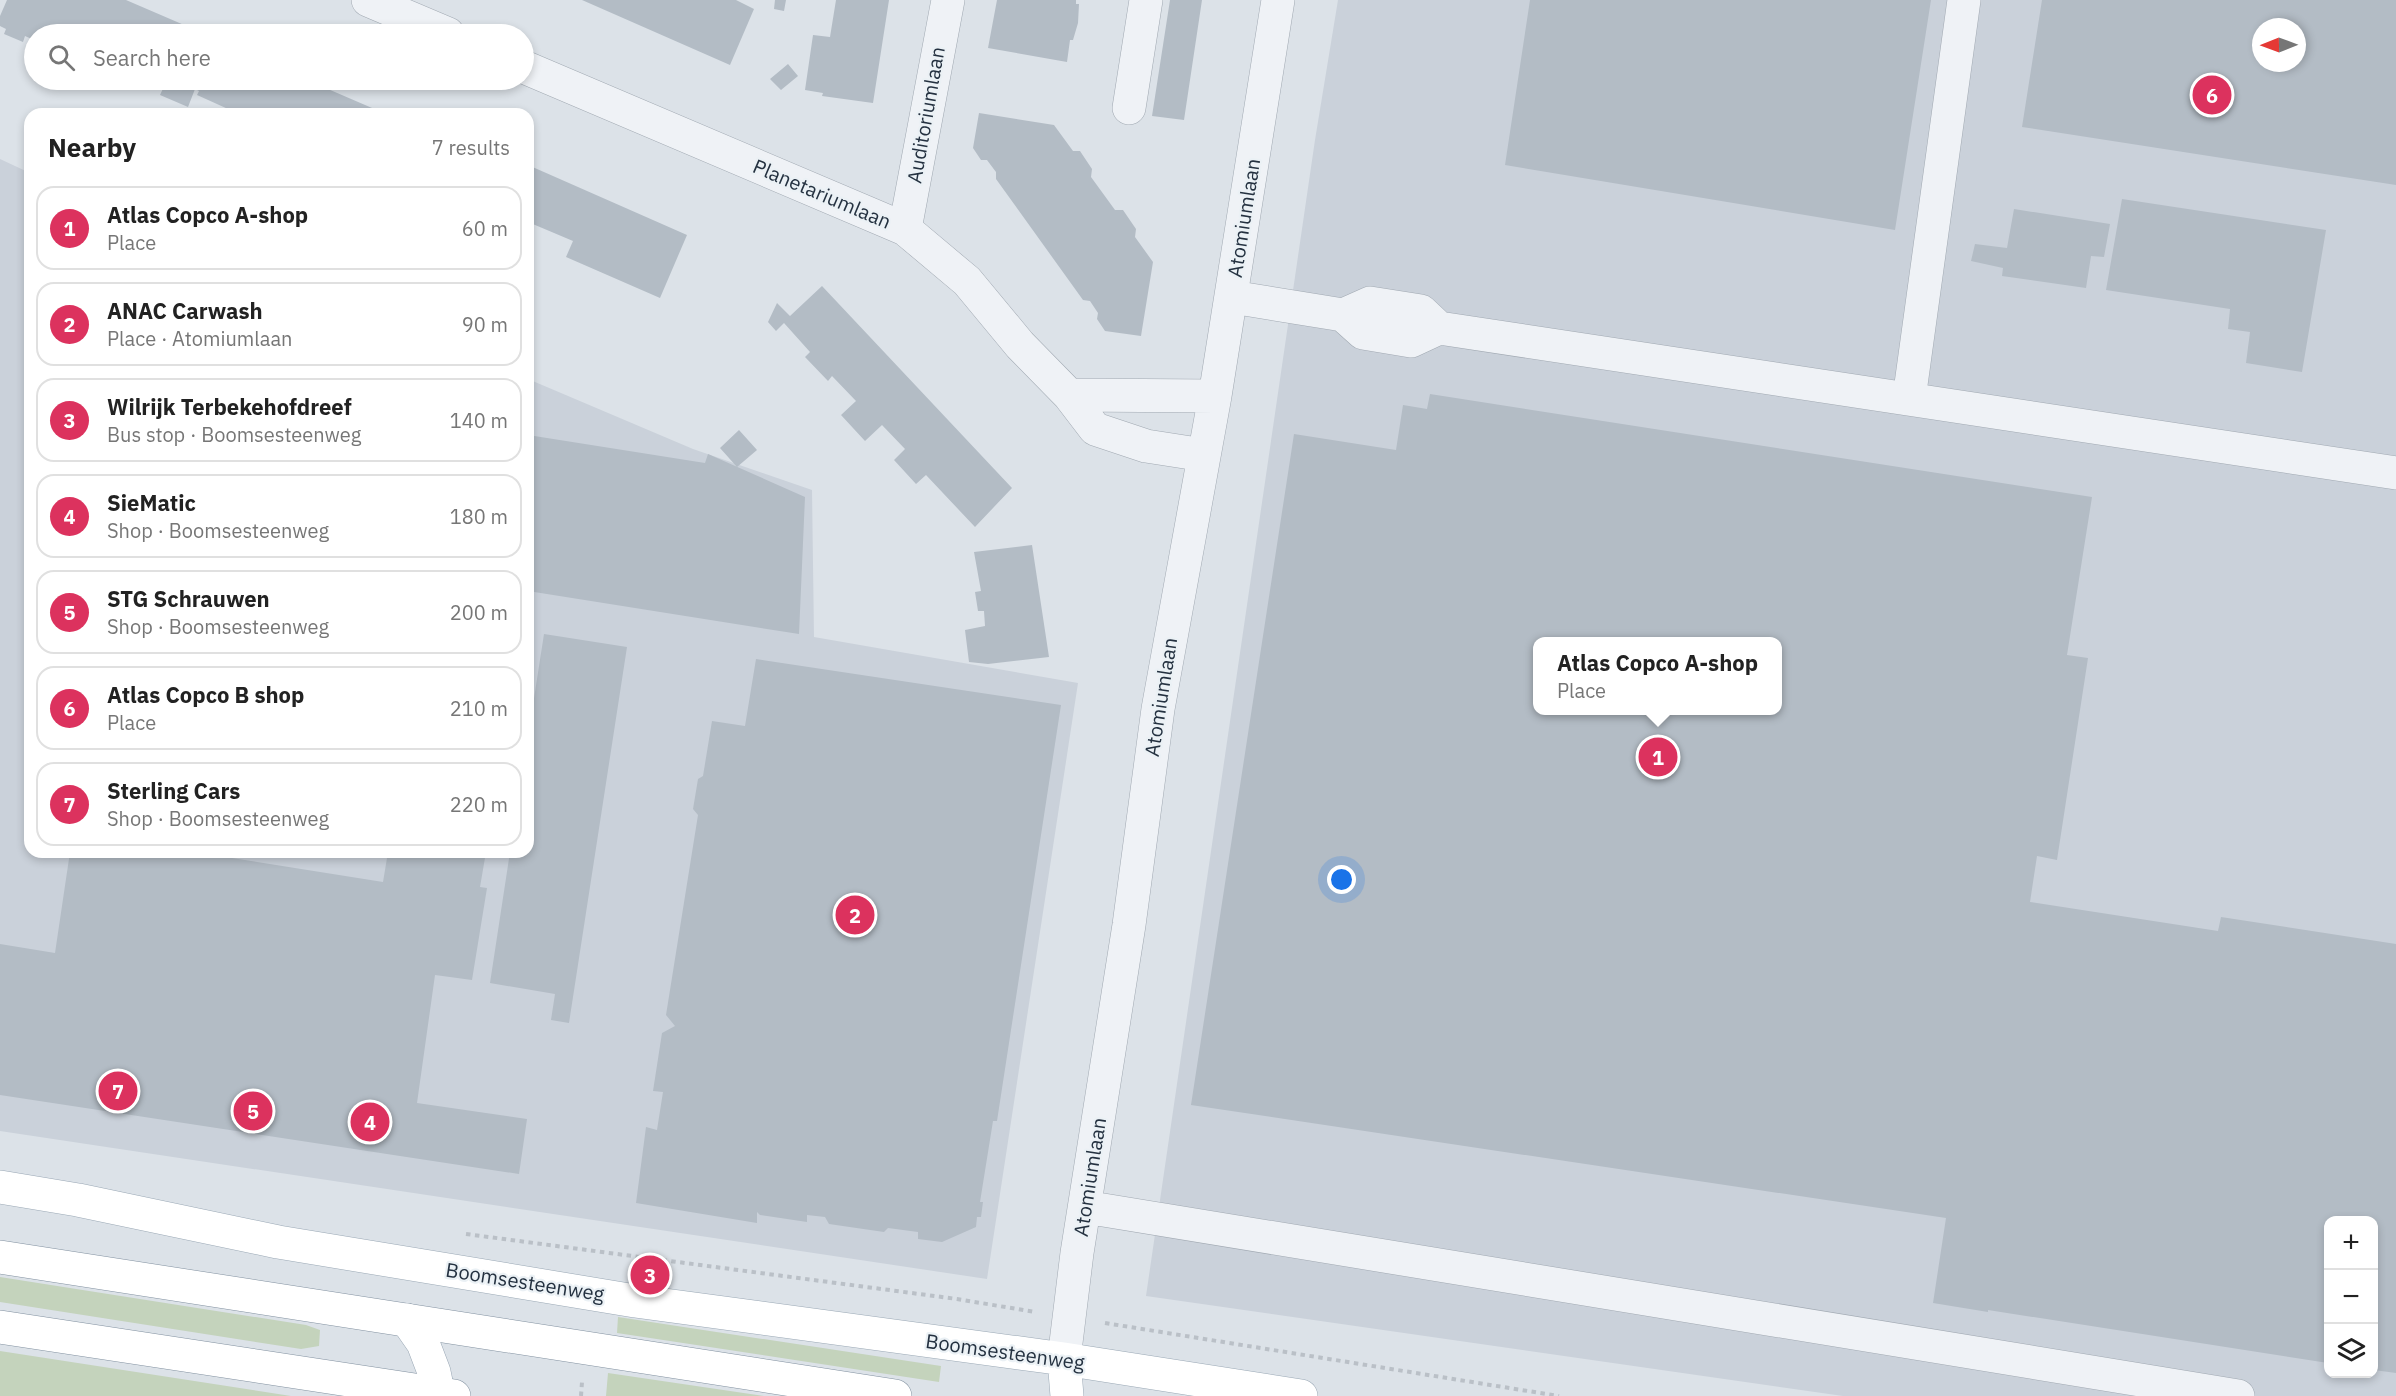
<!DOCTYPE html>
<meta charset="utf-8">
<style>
body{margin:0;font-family:"IBM Plex Sans",sans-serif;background:#f6f6f6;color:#222}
.controls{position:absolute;right:18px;bottom:18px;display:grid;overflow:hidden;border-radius:12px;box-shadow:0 3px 9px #0003}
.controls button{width:54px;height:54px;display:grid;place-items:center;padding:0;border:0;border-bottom:2px solid #e0e0e0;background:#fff;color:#222;font:30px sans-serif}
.compass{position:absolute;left:2252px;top:18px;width:54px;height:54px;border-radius:50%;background:#fff;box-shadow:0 3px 9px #0003;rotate:269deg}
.you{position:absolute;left:1342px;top:880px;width:21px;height:21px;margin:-15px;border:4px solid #fff;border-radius:50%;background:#1a73e8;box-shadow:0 0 0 9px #1a73e833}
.badge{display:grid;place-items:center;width:39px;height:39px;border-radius:50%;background:#dc325e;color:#fff;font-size:20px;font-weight:700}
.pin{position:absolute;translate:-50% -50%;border:3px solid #fff;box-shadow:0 2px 6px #0006}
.popup{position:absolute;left:1533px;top:637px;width:249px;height:78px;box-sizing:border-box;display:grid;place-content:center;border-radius:12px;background:#fff;filter:drop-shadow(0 2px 4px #0005);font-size:20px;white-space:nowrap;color:#767676}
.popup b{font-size:22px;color:#222}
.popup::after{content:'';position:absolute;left:50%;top:100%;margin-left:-12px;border:12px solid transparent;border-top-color:#fff}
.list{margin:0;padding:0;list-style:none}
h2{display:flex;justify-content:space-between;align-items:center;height:78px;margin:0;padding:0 24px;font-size:26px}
h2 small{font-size:20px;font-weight:400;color:#767676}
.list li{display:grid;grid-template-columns:39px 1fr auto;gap:18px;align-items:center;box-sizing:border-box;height:84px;margin:0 12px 12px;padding:0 12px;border:2px solid #e0e0e0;border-radius:18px}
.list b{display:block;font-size:22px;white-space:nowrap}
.list p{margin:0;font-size:20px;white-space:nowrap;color:#767676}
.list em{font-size:20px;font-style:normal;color:#767676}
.icon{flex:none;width:33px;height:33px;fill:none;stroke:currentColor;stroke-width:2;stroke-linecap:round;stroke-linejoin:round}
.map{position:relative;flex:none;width:2396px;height:1396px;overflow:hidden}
.search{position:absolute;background:#fff;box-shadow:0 3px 9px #0003;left:24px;top:24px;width:510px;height:66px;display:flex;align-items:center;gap:15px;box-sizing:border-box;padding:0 21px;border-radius:33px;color:#767676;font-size:22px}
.panel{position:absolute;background:#fff;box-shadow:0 3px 9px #0003;left:24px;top:108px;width:510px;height:750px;border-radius:18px}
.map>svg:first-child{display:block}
.built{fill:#cad1da;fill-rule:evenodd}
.green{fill:#c4d3bc}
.building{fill:#b3bcc5;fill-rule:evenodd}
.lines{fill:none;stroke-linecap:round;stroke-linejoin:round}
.minor-casing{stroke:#a1a9b2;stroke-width:34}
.major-casing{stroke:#9aa8b5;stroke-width:34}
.highway-casing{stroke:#8291a0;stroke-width:34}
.path{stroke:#bac0c7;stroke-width:4;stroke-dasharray:4.5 4.5;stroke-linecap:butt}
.minor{stroke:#eff2f6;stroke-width:33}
.major{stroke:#fff;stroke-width:33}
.highway{stroke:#fff;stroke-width:33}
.labels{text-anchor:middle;stroke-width:4.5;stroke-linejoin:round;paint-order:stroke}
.street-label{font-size:20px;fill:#243140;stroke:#ebf1f5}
</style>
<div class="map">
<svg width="2396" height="1396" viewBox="0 0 2396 1396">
<rect width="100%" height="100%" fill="#dce2e8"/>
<path class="built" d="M 1338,0 L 2396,0 L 2396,1396 L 1843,1396 L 1146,1296 L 1315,140 ZM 2261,27 L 2297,27 L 2297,63 L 2261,63 ZM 1538,642 L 1778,642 L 1778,710 L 1538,710 ZM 2328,1220 L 2374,1220 L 2374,1374 L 2328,1374 Z
M 0,159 L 30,173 L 30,852 L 528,852 L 528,379 L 693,449 L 812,490 L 814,637 L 1078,683 L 987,1279 L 0,1131 Z"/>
<path class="green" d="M 0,1277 L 306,1325 L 320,1330 L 319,1346 L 301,1349 L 0,1302 Z
M 618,1317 L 941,1366 L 939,1382 L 617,1333 Z
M 0,1351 L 291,1396 L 0,1396 Z
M 608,1373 L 764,1396 L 606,1396 Z"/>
<path class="building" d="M 7,0 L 126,0 L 205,34 L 34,34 L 34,40 L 25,36 L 23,42 L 4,34 L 6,29 L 0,26 L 0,16 Z
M 582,0 L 736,0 L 754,9 L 730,65 Z
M 775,0 L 786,0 L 784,11 L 774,9 Z
M 836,0 L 889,0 L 873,103 L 822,96 L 823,93 L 805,90 L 813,35 L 830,37 Z
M 997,0 L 1076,0 L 1076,4 L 1079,4 L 1078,23 L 1073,40 L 1070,40 L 1067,62 L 988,48 Z
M 1170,0 L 1202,0 L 1184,120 L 1152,116 Z
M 1530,0 L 1931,0 L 1895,230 L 1505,165 Z
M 2042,0 L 2396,0 L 2396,185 L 2022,127 ZM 2261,27 L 2297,27 L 2297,63 L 2261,63 Z
M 788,64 L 798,76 L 781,90 L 770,79 Z
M 167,80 L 307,80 L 386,114 L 226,114 L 228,109 L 197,95 L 199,91 L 195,89 L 188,107 L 160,95 Z
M 979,113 L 1054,125 L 1073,151 L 1080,151 L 1092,169 L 1091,177 L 1115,210 L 1123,210 L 1136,229 L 1135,237 L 1153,262 L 1141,336 L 1105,331 L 1097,319 L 1098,313 L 1090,301 L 1083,300 L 996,179 L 996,172 L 987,160 L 981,160 L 973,148 Z
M 528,165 L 687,235 L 660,298 L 566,257 L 573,241 L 528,222 Z
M 2122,199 L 2326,230 L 2302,372 L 2246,363 L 2250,332 L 2228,329 L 2230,309 L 2106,290 Z
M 2014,209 L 2110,224 L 2104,257 L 2091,256 L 2086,288 L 2002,276 L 2003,268 L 1971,261 L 1975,244 L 2007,248 Z
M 822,286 L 1012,488 L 975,527 L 926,475 L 916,484 L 894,460 L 905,449 L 882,425 L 865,441 L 841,415 L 856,401 L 832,376 L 828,381 L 805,357 L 810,352 L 784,323 L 776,331 L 768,322 L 777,303 L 790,316 Z
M 1430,394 L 2092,497 L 2067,655 L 2088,658 L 2057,860 L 2037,856 L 2030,902 L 2218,931 L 2221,917 L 2396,944 L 2396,1373 L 2374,1370 L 2374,1220 L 2328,1221 L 2328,1363 L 1988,1310 L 1988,1312 L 1933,1303 L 1946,1218 L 1191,1105 L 1294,434 L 1396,450 L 1403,405 L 1427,409 ZM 1538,642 L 1778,642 L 1778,710 L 1538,711 Z
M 739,430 L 757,450 L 737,467 L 720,448 Z
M 528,435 L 705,463 L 708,454 L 805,497 L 799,634 L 528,591 Z
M 1032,545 L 1049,657 L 988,664 L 969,662 L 965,630 L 985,626 L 984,611 L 978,611 L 975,592 L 981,591 L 974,552 Z
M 544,634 L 627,647 L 569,1023 L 551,1020 L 555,994 L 490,983 L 510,852 L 528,852 L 528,737 Z
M 756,659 L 1061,705 L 997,1121 L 993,1121 L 980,1202 L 983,1202 L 981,1217 L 977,1217 L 976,1227 L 942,1242 L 918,1239 L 918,1232 L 888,1228 L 884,1232 L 829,1224 L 825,1217 L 807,1215 L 807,1222 L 760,1215 L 757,1212 L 757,1223 L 636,1203 L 646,1127 L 657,1130 L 663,1092 L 653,1091 L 662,1033 L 675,1026 L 666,1015 L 698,815 L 693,809 L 698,779 L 703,776 L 712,721 L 745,726 Z
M 70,852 L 194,852 L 383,882 L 388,852 L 486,852 L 480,887 L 487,888 L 472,980 L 435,975 L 417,1103 L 527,1119 L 519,1174 L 0,1095 L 0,944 L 55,953 Z"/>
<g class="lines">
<defs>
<path id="minor" d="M 368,0 L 448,34
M 524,67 L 905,229 L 967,281 L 1020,345 L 1069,395 L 1095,429 L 1146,446 L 1204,455
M 1129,108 L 1146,0
M 905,229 L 948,0
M 1232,297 L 1343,315 L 1370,303 L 1421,311 L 1439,328
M 1343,315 L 1363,333 L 1411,341 L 1439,328 L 2396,473
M 1069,395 L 1215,396
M 1909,399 L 1964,0
M 1085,1207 L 2238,1396
M 1064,1359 L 1077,1253 L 1129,925 L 1158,709 L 1215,396 L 1278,0"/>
<path id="major" d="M 0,1187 L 78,1200 L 278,1242 L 635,1301 L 1064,1359 L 1301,1396
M 407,1320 L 423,1343 L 434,1372 L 439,1396
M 1064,1359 L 1067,1396"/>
<path id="highway" d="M 0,1257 L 895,1396
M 0,1327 L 454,1396"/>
</defs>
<use href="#minor" class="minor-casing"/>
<use href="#major" class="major-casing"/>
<use href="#highway" class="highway-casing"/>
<path class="path" d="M 466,1234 L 957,1299 L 1035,1312
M 1105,1323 L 1559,1396
M 581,1396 L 582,1382"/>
<use href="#minor" class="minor"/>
<use href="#major" class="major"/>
<use href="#highway" class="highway"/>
</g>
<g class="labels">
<g class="street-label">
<text transform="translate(926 115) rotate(-80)" y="7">Auditoriumlaan</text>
<text transform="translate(822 194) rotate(23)" y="7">Planetariumlaan</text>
<text transform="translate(1244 218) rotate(-81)" y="7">Atomiumlaan</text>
<text transform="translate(1161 697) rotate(-81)" y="7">Atomiumlaan</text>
<text transform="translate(1090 1177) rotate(-81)" y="7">Atomiumlaan</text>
<text transform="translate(525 1282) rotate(9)" y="7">Boomsesteenweg</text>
<text transform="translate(1005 1352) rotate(8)" y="7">Boomsesteenweg</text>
</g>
</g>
</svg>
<div class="controls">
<button>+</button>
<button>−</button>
<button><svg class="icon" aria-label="layers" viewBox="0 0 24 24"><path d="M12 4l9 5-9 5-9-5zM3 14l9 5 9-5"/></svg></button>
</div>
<svg class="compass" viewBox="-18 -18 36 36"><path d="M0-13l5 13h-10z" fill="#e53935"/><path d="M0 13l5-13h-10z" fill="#767676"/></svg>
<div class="you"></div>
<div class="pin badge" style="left:1658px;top:757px">1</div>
<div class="popup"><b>Atlas Copco A-shop</b>Place</div>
<div class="pin badge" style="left:855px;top:915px">2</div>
<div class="pin badge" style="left:650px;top:1275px">3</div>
<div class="pin badge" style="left:370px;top:1122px">4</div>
<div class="pin badge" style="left:253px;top:1111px">5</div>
<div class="pin badge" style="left:2212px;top:95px">6</div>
<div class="pin badge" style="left:118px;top:1091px">7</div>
<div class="search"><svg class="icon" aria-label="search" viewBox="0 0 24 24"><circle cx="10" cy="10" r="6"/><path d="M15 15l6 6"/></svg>Search here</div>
<section class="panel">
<h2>Nearby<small>7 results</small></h2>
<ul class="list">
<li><span class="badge">1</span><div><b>Atlas Copco A-shop</b><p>Place</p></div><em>60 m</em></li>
<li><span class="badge">2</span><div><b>ANAC Carwash</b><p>Place · Atomiumlaan</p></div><em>90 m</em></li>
<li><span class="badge">3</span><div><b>Wilrijk Terbekehofdreef</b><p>Bus stop · Boomsesteenweg</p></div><em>140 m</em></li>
<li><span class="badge">4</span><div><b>SieMatic</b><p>Shop · Boomsesteenweg</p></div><em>180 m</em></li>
<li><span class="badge">5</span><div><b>STG Schrauwen</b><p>Shop · Boomsesteenweg</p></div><em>200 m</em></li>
<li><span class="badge">6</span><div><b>Atlas Copco B shop</b><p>Place</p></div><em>210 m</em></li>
<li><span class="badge">7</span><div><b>Sterling Cars</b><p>Shop · Boomsesteenweg</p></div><em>220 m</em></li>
</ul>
</section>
</div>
